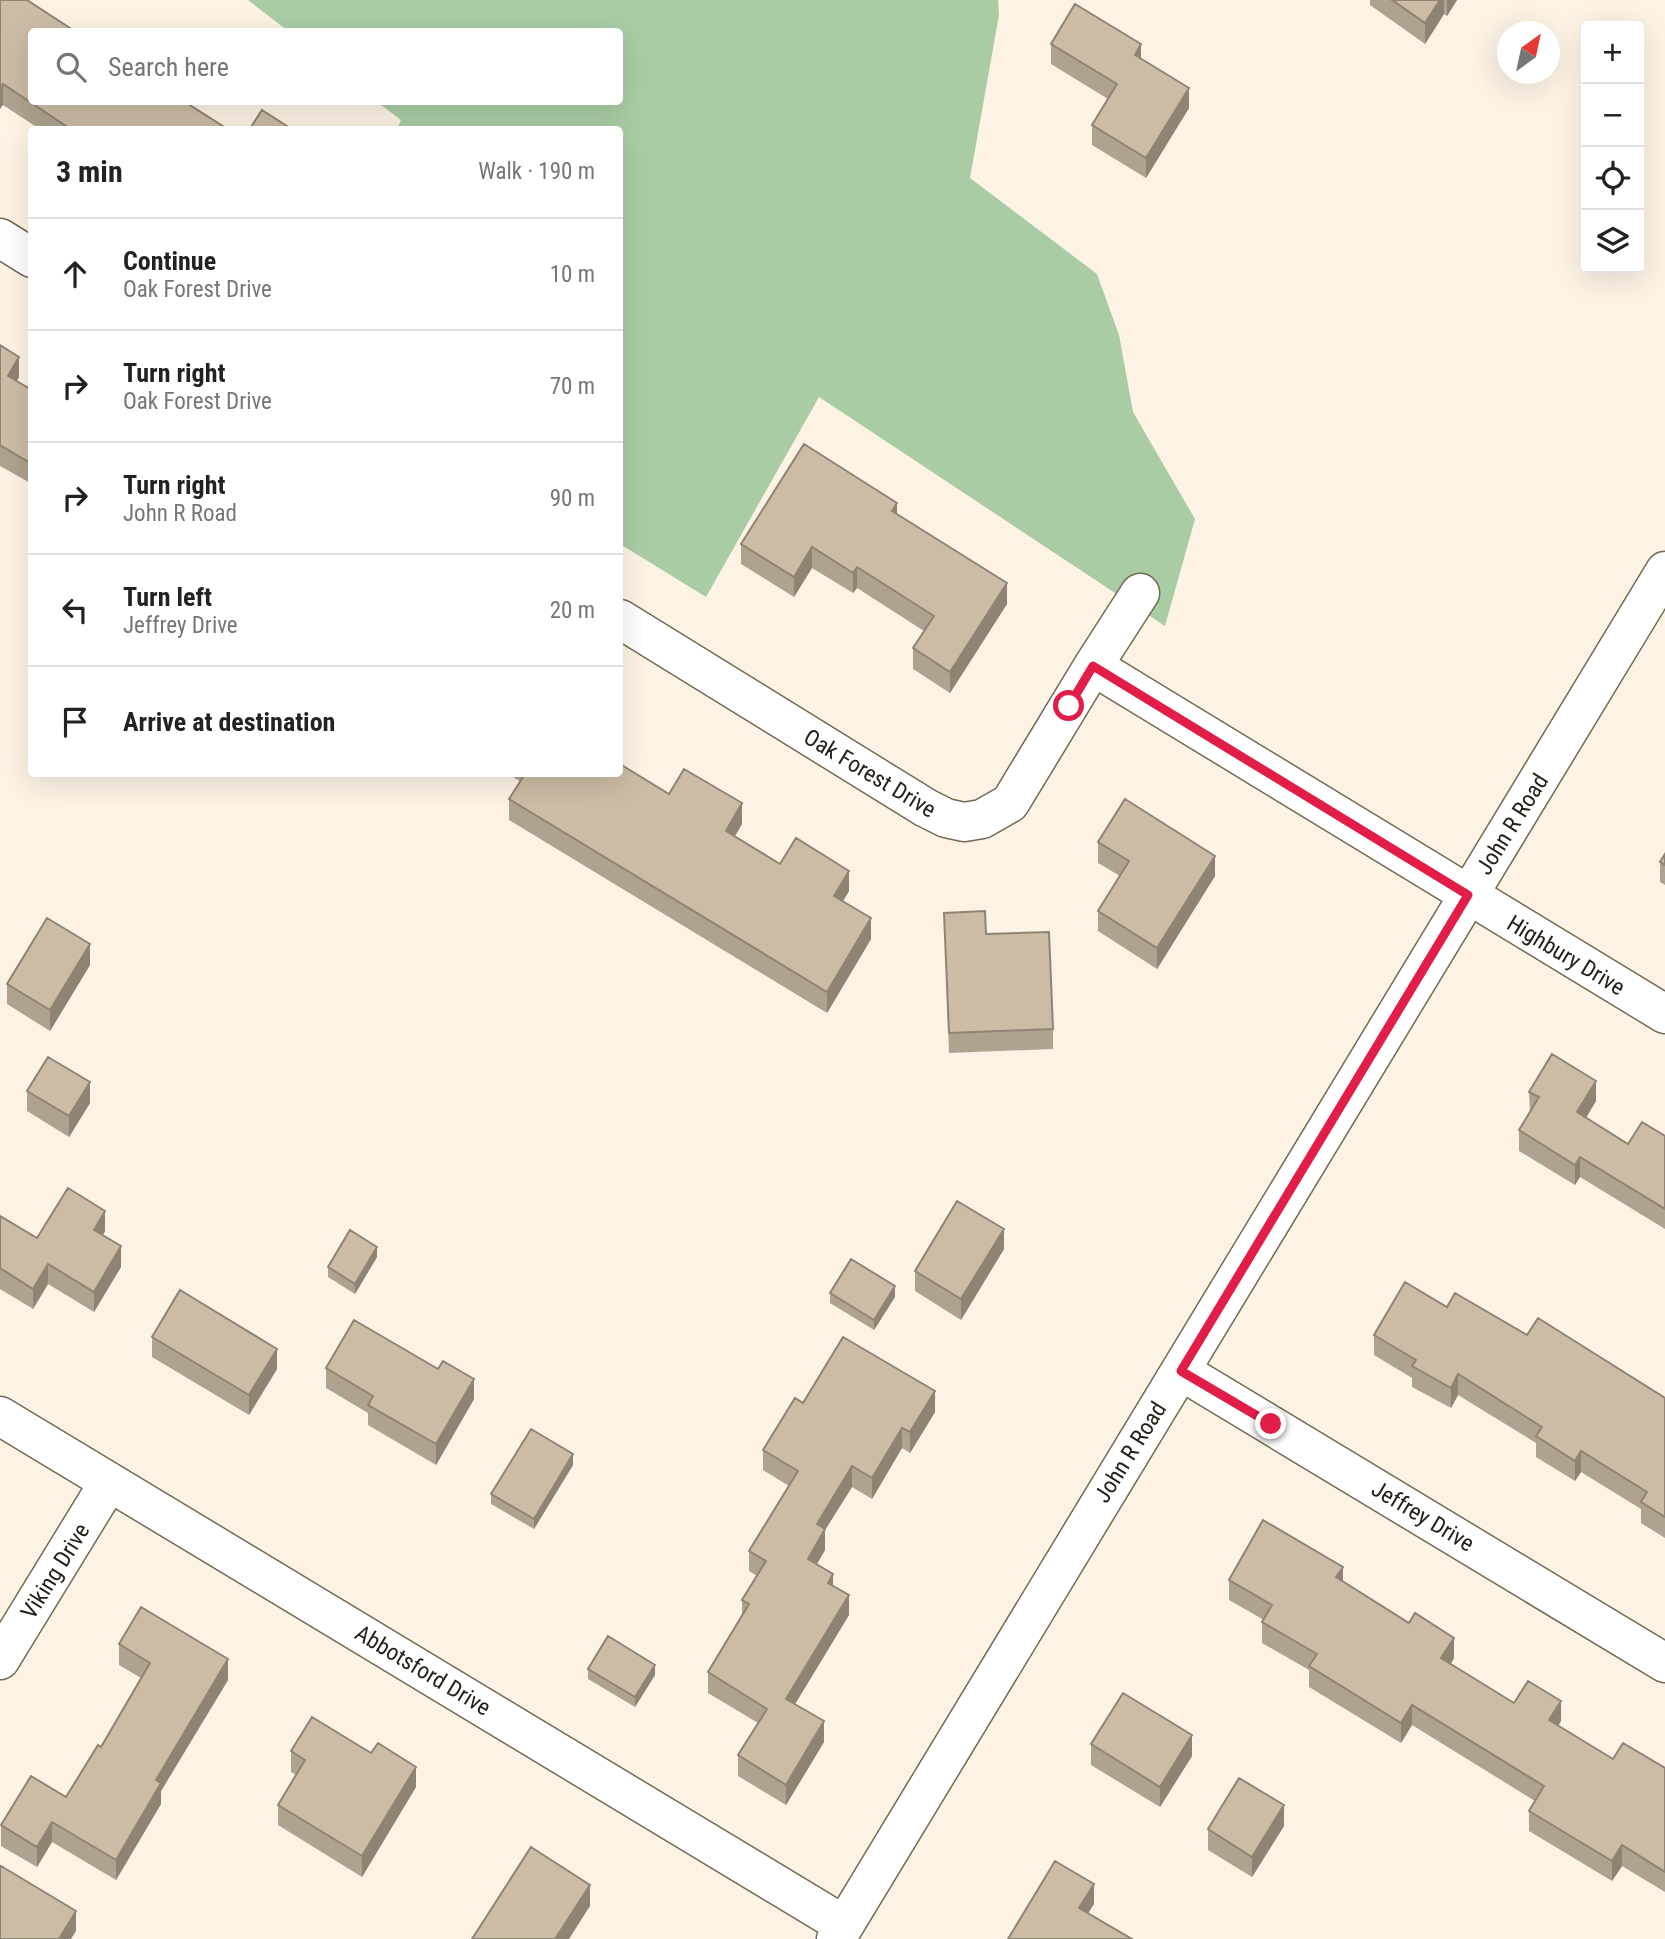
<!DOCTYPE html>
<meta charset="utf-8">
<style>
body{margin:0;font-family:"Roboto Condensed",sans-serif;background:#f2f2f2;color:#222}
.controls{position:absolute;right:21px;top:21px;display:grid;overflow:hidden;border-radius:7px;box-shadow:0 7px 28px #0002}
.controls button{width:63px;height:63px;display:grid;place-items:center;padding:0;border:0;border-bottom:2px solid #e0e0e0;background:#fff;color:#222;font:35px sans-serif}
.compass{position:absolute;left:1497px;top:21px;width:63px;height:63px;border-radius:50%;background:#fff;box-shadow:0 7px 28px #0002;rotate:33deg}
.stop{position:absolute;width:21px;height:21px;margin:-16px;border:5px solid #e11d48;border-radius:50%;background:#fff}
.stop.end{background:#e11d48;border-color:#fff;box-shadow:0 2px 7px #0008}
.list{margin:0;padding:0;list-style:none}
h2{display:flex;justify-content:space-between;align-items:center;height:91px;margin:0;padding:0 28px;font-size:30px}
h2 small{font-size:23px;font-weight:400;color:#767676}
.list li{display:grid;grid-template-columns:46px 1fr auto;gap:21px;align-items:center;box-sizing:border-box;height:112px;padding:0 28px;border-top:2px solid #e0e0e0}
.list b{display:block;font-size:26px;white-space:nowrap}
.list p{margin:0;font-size:23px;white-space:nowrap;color:#767676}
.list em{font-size:23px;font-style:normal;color:#767676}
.icon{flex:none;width:38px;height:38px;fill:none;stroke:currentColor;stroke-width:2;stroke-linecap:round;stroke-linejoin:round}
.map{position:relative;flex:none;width:1665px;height:1939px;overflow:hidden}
.search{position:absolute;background:#fff;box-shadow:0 7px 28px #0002;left:28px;top:28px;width:595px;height:77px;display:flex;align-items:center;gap:18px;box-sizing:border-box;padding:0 24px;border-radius:7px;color:#767676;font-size:26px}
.panel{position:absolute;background:#fff;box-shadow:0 7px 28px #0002;left:28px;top:126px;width:595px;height:651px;border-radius:7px}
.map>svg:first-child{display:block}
.green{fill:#a9cca5}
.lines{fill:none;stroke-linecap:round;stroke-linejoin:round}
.street-casing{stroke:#766853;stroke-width:41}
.secondary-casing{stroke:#766853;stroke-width:41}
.street{stroke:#fff;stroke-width:38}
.secondary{stroke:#fff;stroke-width:38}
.wall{fill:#afa28f}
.shaded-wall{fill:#8f8474}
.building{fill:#ccbca6;stroke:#8f8474;stroke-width:2}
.route{stroke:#e11d48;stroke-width:9}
.labels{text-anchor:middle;stroke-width:5;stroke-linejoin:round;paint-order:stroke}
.street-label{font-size:23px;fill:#262017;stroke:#fff}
</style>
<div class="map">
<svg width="1665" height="1939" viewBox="0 0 1665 1939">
<rect width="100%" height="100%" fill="#fdf3e5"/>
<path class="green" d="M 248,0 L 998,0 L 999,15 L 970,178 L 1097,274 L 1119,335 L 1133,412 L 1195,519 L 1165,626 L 819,397 L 706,597 L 620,544 L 620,130 L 397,129 L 401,120 L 377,102 L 620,102 L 620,32 L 288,31 Z"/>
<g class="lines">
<defs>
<path id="street" d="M 0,238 L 32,258
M 620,619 L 926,808 L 946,818 L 964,822 L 982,819 L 1010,803 L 1093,666 L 1665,1014
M 1093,666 L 1140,593
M 1181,1371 L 1665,1663
M 0,1416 L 844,1925
M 0,1660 L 109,1482"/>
<path id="secondary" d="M 836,1939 L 1665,571"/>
</defs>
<use href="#street" class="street-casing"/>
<use href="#secondary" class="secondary-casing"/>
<use href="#street" class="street"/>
<use href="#secondary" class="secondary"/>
</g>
<path class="wall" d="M 0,0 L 229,130 L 41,130 L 3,105 Z
M 1370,0 L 1457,0 L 1447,16 L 1444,14 L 1425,44 L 1370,5 Z
M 1051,44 L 1141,58 L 1189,108 L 1146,178 L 1092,145 L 1092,125 L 1108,99 L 1051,64 Z
M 0,345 L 19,377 L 17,381 L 32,390 L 32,484 L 0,466 Z
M 897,514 L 1007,604 L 950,693 L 913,669 L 913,648 L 924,631 L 857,588 L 853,593 L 812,568 L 794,597 L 741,564 L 741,544 Z
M 507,774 L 620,774 L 742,824 L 735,836 L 780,864 L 849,891 L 843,901 L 871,939 L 827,1013 L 509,820 L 509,799 L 520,781 Z
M 1098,842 L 1215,876 L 1157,969 L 1098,931 L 1098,911 L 1120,876 L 1098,863 Z
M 1665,854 L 1665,885 L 1660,882 L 1660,862 Z
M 944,913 L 986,934 L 1053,1029 L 1053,1049 L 949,1053 Z
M 90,965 L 50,1031 L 7,1004 L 7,984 Z
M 27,1091 L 90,1103 L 69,1137 L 27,1111 Z
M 1529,1092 L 1596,1101 L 1586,1118 L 1628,1144 L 1665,1136 L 1665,1229 L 1580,1177 L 1575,1185 L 1519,1151 L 1519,1130 L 1530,1112 Z
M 0,1216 L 37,1238 L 105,1231 L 103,1235 L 121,1267 L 94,1312 L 48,1284 L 33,1309 L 0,1289 Z
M 1004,1249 L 961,1320 L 915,1291 L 915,1271 Z
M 377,1257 L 355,1294 L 328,1277 L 328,1267 Z
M 830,1293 L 895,1297 L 874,1330 L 830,1303 Z
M 1447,1307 L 1527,1335 L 1665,1398 L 1665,1538 L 1641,1523 L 1641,1509 L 1581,1472 L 1575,1481 L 1536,1457 L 1536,1443 L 1458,1395 L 1451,1408 L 1412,1387 L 1412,1378 L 1374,1355 L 1374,1335 Z
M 152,1337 L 277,1369 L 249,1415 L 152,1357 Z
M 326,1368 L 474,1399 L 436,1465 L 368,1425 L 368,1413 L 326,1388 Z
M 803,1403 L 935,1412 L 910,1453 L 902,1448 L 872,1499 L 852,1487 L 825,1530 L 825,1550 L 817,1564 L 833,1586 L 849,1615 L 795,1704 L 824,1742 L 786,1805 L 738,1776 L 738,1755 L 758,1723 L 708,1693 L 708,1672 L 742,1616 L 742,1600 L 757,1576 L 749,1571 L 749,1551 L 789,1486 L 763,1470 L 763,1450 Z
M 573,1465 L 534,1529 L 491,1504 L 491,1494 Z
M 1229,1580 L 1343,1581 L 1454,1658 L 1451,1664 L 1514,1703 L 1561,1721 L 1558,1726 L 1613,1759 L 1665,1768 L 1665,1892 L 1622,1866 L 1612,1881 L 1529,1831 L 1529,1811 L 1535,1801 L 1412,1725 L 1401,1743 L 1309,1687 L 1309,1670 L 1262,1643 L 1262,1622 L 1264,1620 L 1229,1600 Z
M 119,1644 L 228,1680 L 161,1791 L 161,1804 L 116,1880 L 52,1842 L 37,1867 L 1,1846 L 1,1825 L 66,1797 L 101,1747 L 141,1678 L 119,1665 Z
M 588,1669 L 655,1675 L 635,1707 L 588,1679 Z
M 1091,1744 L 1192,1756 L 1160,1807 L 1091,1765 Z
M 291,1751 L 416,1787 L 362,1877 L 278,1825 L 278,1805 L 296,1775 L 291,1772 Z
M 1284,1826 L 1252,1877 L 1208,1850 L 1208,1829 Z"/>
<path class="shaded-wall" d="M 1440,0 L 1444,0 L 1444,14 L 1425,44 L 1425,23 Z
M 1447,0 L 1457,0 L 1447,16 Z
M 1141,44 L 1141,65 L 1135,55 Z
M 3,84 L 3,105 L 0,109 L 0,89 Z
M 1189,88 L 1189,108 L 1146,178 L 1146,158 Z
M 19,357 L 19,377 L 8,396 L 8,376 Z
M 897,503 L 897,523 L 892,511 Z
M 812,547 L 812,568 L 794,597 L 794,577 Z
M 857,567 L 857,588 L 853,593 L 853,573 Z
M 1007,583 L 1007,604 L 950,693 L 950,672 Z
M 742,803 L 742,824 L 726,851 L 726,831 Z
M 1215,856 L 1215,876 L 1157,969 L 1157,948 Z
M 849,871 L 849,891 L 834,916 L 834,896 Z
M 871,918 L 871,939 L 827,1013 L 827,992 Z
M 90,944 L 90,965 L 50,1031 L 50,1010 Z
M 1596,1081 L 1596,1101 L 1577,1132 L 1577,1112 Z
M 90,1082 L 90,1103 L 69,1137 L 69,1116 Z
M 1580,1157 L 1580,1177 L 1575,1185 L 1575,1165 Z
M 105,1211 L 105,1231 L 94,1250 L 94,1230 Z
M 1004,1229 L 1004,1249 L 961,1320 L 961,1299 Z
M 121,1246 L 121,1267 L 94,1312 L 94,1292 Z
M 377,1247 L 377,1257 L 355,1294 L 355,1284 Z
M 48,1264 L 48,1284 L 33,1309 L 33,1289 Z
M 895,1286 L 895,1297 L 874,1330 L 874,1320 Z
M 277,1349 L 277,1369 L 249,1415 L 249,1395 Z
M 1458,1374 L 1458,1395 L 1451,1408 L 1451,1388 Z
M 474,1379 L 474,1399 L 436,1465 L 436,1444 Z
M 935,1391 L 935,1412 L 910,1453 L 910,1432 Z
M 902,1428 L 902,1448 L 872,1499 L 872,1478 Z
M 1581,1451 L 1581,1472 L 1575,1481 L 1575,1461 Z
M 573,1454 L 573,1465 L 534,1529 L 534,1519 Z
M 852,1466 L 852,1487 L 825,1530 L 825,1550 L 808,1579 L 808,1559 L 817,1524 Z
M 1343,1567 L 1343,1587 L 1336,1577 Z
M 833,1574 L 833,1595 L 828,1583 Z
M 849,1595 L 849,1615 L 786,1719 L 786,1699 Z
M 1454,1638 L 1454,1658 L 1441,1679 L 1441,1658 Z
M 228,1659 L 228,1680 L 161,1791 L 161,1804 L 116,1880 L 116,1860 L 156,1780 Z
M 655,1665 L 655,1675 L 635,1707 L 635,1697 Z
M 1561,1701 L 1561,1721 L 1549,1741 L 1549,1720 Z
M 1412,1705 L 1412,1725 L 1401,1743 L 1401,1723 Z
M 824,1721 L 824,1742 L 786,1805 L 786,1785 Z
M 1192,1735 L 1192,1756 L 1160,1807 L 1160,1787 Z
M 416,1767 L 416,1787 L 362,1877 L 362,1856 Z
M 1284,1805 L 1284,1826 L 1252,1877 L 1252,1857 Z
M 52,1822 L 52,1842 L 37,1867 L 37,1847 Z
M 1622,1845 L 1622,1866 L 1612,1881 L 1612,1861 Z
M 1094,1884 L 1094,1904 L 1079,1928 L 1079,1908 Z
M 590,1885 L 590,1906 L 569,1939 L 555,1939 Z
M 76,1911 L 76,1931 L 71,1939 L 59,1939 Z"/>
<path class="building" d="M 0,0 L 27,0 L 76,32 L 32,32 L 32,102 L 185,102 L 229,130 L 72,130 L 3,84 L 0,89 Z
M 1392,0 L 1440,0 L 1425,23 Z
M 1075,4 L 1141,44 L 1135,55 L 1189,88 L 1146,158 L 1092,125 L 1117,84 L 1051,44 Z
M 262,110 L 293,130 L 249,130 Z
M 0,345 L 19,357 L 8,376 L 32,390 L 32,464 L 0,445 Z
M 804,444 L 897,503 L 892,511 L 1007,583 L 950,672 L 913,648 L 934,616 L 857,567 L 853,573 L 812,547 L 794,577 L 741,544 Z
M 620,764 L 669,794 L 684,769 L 742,803 L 726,831 L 780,864 L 796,838 L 849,871 L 834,896 L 871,918 L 827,992 L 509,799 L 525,774 L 620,774 Z
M 1125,799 L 1215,856 L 1157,948 L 1098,911 L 1129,861 L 1098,842 Z
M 1665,854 L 1665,865 L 1660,862 Z
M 985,911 L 986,934 L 1049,932 L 1053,1029 L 949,1033 L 944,913 Z
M 47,918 L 90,944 L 50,1010 L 7,984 Z
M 1552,1054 L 1596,1081 L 1577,1112 L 1628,1144 L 1642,1122 L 1665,1136 L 1665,1209 L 1580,1157 L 1575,1165 L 1519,1130 L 1539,1097 L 1529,1092 Z
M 48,1057 L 90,1082 L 69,1116 L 27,1091 Z
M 68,1188 L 105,1211 L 94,1230 L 121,1246 L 94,1292 L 48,1264 L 33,1289 L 0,1268 L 0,1216 L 37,1238 Z
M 957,1201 L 1004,1229 L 961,1299 L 915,1271 Z
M 350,1230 L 377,1247 L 355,1284 L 328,1267 Z
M 851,1259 L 895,1286 L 874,1320 L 830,1293 Z
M 1405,1282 L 1447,1307 L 1455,1293 L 1527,1335 L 1538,1318 L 1665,1398 L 1665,1517 L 1641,1502 L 1647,1492 L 1581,1451 L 1575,1461 L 1536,1436 L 1542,1427 L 1458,1374 L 1451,1388 L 1412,1366 L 1416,1360 L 1374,1335 Z
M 180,1290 L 277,1349 L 249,1395 L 152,1337 Z
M 354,1320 L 438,1369 L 443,1361 L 474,1379 L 436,1444 L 368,1405 L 373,1396 L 326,1368 Z
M 843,1337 L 935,1391 L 910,1432 L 902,1428 L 872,1478 L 852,1466 L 817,1524 L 825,1529 L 808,1559 L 833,1574 L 828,1583 L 849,1595 L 786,1699 L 824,1721 L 786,1785 L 738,1755 L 767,1709 L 708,1672 L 749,1604 L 742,1600 L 766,1561 L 749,1551 L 798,1471 L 763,1450 L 795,1398 L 803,1403 Z
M 531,1429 L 573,1454 L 534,1519 L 491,1494 Z
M 1263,1520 L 1343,1567 L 1336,1577 L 1409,1623 L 1415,1613 L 1454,1638 L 1441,1658 L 1514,1703 L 1528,1681 L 1561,1701 L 1549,1720 L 1613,1759 L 1623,1743 L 1665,1768 L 1665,1872 L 1622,1845 L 1612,1861 L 1529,1811 L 1544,1786 L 1412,1705 L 1401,1723 L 1309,1666 L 1317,1654 L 1262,1622 L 1272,1605 L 1229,1580 Z
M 141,1607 L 228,1659 L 156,1780 L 161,1783 L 116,1860 L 52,1822 L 37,1847 L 1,1825 L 31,1776 L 66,1797 L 98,1745 L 101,1747 L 150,1663 L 119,1644 Z
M 608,1636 L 655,1665 L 635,1697 L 588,1669 Z
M 1123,1693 L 1192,1735 L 1160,1787 L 1091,1744 Z
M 312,1717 L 371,1753 L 378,1743 L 416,1767 L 362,1856 L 278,1805 L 305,1760 L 291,1751 Z
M 1239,1778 L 1284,1805 L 1252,1857 L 1208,1829 Z
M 531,1847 L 590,1885 L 555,1939 L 472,1939 Z
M 1055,1861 L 1094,1884 L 1079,1908 L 1132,1939 L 1008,1939 Z
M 1,1866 L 76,1911 L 59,1939 L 0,1939 L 0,1868 Z"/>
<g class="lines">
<path class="route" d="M 1069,706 L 1093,666 L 1468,895 L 1181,1371 L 1271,1424"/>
</g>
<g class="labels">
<g class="street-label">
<text transform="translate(870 773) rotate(31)" y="8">Oak Forest Drive</text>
<text transform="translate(1512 824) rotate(-58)" y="8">John R Road</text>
<text transform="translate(1566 955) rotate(31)" y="8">Highbury Drive</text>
<text transform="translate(1130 1452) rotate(-58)" y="8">John R Road</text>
<text transform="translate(1423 1516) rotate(31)" y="8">Jeffrey Drive</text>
<text transform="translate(55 1571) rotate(-58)" y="8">Viking Drive</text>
<text transform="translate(423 1670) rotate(31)" y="8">Abbotsford Drive</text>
</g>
</g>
</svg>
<div class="controls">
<button>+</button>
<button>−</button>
<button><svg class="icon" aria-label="locate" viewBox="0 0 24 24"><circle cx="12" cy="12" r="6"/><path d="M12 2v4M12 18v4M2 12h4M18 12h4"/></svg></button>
<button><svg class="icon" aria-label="layers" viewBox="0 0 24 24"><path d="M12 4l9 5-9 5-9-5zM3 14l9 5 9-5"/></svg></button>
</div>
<svg class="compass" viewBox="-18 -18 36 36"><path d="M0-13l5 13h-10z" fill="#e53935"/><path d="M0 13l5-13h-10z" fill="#767676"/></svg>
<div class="stop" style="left:1069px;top:706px"></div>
<div class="stop end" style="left:1271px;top:1424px"></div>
<div class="search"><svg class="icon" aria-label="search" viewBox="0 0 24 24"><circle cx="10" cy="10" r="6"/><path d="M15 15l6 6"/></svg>Search here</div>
<section class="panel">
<h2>3 min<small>Walk · 190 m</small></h2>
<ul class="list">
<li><svg class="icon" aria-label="ahead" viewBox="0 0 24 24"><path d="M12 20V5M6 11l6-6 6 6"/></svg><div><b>Continue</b><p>Oak Forest Drive</p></div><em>10 m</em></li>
<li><svg class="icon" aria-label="right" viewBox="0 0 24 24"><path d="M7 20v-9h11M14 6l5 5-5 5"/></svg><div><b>Turn right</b><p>Oak Forest Drive</p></div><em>70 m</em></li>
<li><svg class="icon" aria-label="right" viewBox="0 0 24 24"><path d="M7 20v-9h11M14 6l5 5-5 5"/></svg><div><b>Turn right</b><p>John R Road</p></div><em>90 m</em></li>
<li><svg class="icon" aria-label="left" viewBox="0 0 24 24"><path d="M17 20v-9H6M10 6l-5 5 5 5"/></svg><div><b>Turn left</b><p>Jeffrey Drive</p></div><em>20 m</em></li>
<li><svg class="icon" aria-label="arrive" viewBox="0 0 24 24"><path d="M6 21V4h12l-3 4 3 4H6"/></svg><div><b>Arrive at destination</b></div></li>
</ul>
</section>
</div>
